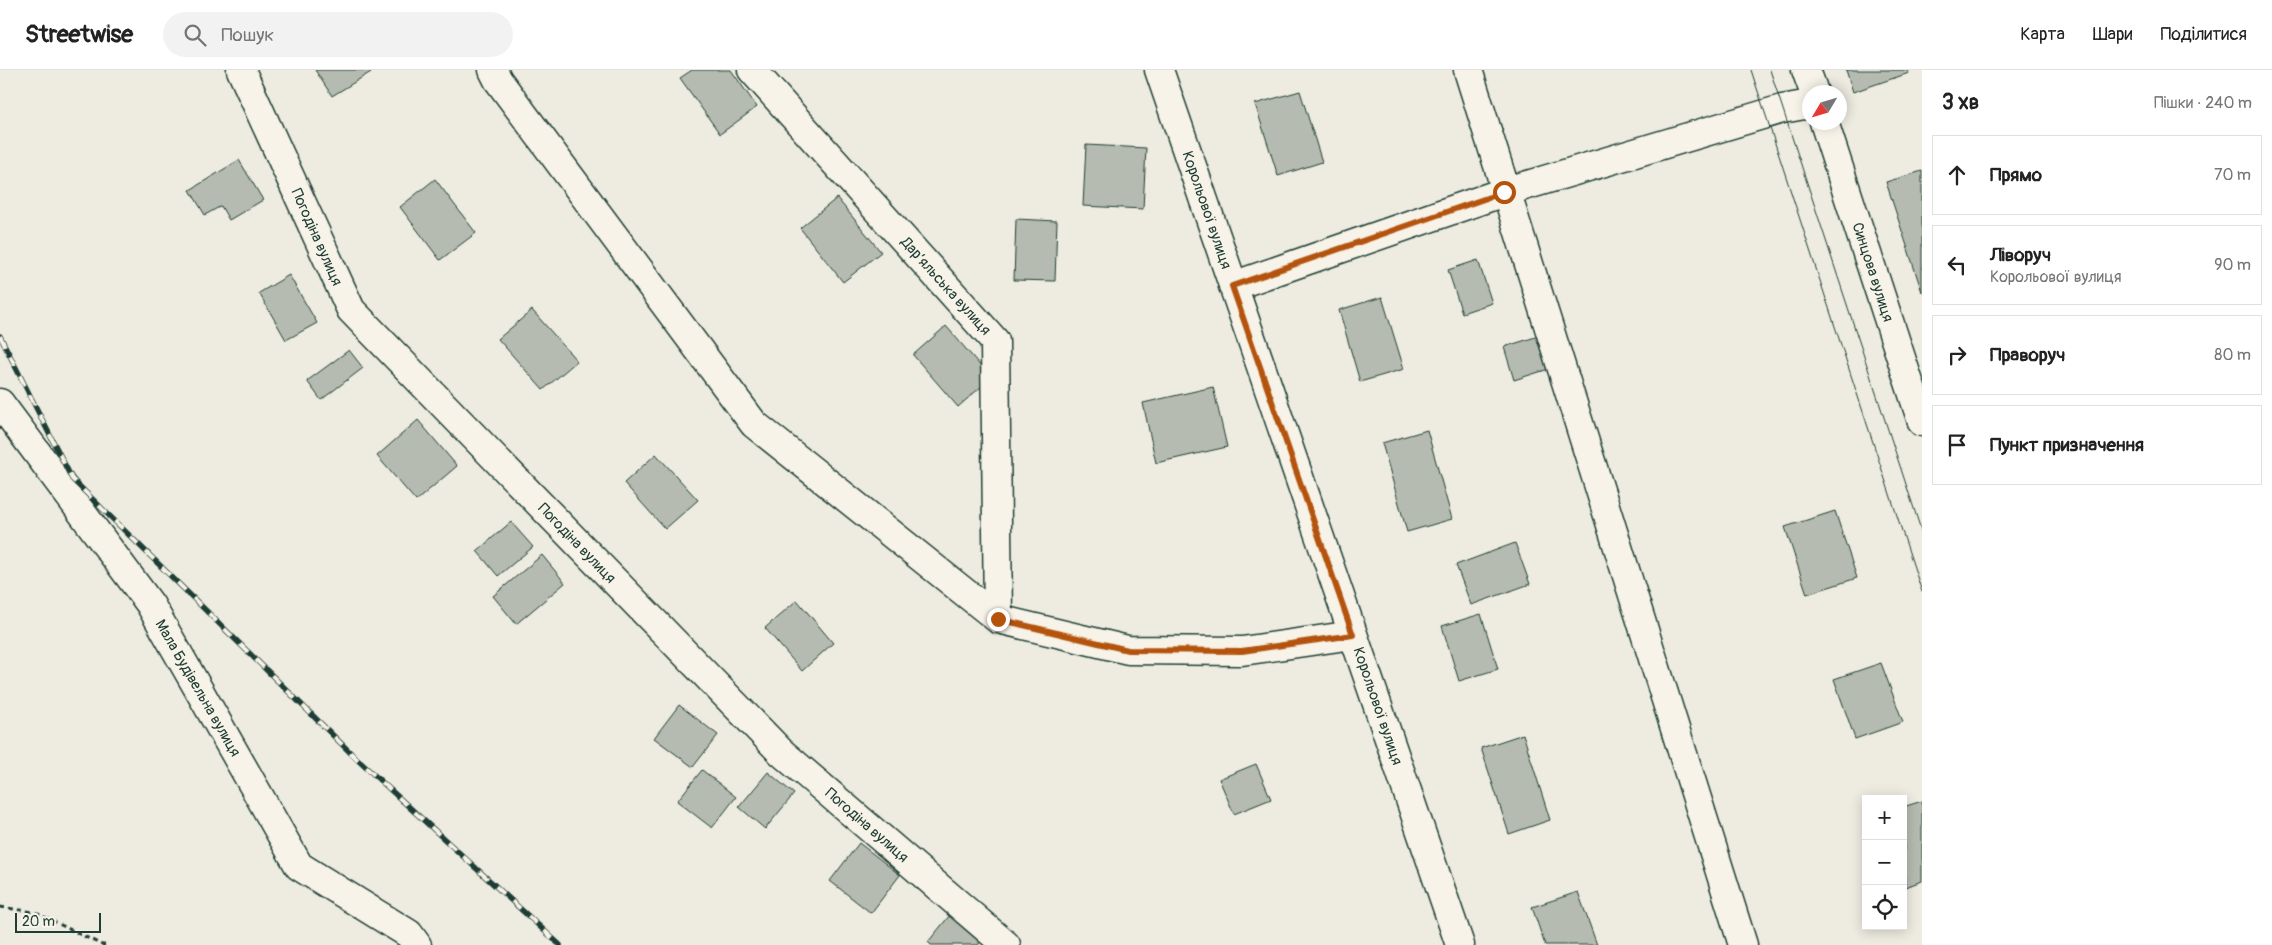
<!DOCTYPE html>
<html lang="uk">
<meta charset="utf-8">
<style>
body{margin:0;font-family:Pangolin,sans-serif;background:#f2f2f2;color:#222}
.controls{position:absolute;right:15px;bottom:15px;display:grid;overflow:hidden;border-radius:0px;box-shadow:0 2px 12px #0003}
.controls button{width:45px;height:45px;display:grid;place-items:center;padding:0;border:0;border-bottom:1px solid #e0e0e0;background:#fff;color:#222;font:25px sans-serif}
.compass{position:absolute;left:1802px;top:15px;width:45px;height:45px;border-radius:50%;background:#fff;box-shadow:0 2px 12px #0003;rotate:232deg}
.scale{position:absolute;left:15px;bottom:12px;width:86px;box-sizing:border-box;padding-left:5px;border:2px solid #1f3d34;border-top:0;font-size:14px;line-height:18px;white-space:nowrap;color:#1f3d34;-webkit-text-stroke:4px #f7f3e8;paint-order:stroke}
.stop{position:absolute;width:15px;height:15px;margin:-11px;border:4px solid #b45309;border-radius:50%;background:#fff}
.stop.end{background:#b45309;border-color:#fff;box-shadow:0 1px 5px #0008}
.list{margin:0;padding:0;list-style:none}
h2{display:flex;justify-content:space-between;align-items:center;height:65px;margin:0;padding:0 20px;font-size:21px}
h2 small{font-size:16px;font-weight:400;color:#767676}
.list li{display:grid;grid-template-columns:32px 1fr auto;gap:15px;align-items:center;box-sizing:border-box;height:80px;margin:0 10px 10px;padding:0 10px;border:1px solid #e0e0e0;border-radius:0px}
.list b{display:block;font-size:19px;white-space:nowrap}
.list p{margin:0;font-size:16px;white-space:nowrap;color:#767676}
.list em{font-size:16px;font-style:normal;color:#767676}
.icon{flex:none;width:28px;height:28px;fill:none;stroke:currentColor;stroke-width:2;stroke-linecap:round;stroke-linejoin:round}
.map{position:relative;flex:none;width:1922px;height:875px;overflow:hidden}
header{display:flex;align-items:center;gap:30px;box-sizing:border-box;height:70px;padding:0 25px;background:#fff;border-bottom:1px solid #e0e0e0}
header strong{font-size:24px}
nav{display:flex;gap:28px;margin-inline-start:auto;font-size:18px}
.search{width:350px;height:45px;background:#f2f2f2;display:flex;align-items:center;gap:12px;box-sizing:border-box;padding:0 18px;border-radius:28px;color:#767676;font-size:19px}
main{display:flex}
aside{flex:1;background:#fff}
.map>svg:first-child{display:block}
.building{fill:#b5bbb0;stroke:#1f3d34}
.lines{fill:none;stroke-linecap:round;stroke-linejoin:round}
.minor-casing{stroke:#1f3d34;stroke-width:31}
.path{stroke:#1f3d34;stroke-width:3;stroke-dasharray:5 4;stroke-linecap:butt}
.minor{stroke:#f7f3e8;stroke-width:28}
.tram{stroke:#1f3d34;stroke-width:1}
.rail-casing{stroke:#1f3d34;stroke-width:5.5}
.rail{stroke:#f7f3e8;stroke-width:4;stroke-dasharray:11;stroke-linecap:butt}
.route{stroke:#b45309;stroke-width:6}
.labels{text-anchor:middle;stroke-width:4;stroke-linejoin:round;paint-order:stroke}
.street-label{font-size:15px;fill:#1f3d34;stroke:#f7f3e8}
</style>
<header>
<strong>Streetwise</strong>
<div class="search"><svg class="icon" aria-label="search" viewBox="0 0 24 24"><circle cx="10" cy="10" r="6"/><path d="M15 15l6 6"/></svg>Пошук</div>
<nav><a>Карта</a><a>Шари</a><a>Поділитися</a></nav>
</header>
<main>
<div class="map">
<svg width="1922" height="875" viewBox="0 0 1922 875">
<rect width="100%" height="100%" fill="#eeece1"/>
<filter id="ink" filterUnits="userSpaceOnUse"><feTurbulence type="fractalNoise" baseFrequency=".02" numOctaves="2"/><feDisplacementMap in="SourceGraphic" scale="10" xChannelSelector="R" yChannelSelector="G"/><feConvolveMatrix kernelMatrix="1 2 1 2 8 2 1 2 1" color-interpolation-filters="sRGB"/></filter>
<g filter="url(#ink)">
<path class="building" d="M 315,0 L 370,0 L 371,2 L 332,26 Z
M 692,0 L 731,0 L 757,37 L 720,64 L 680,8 Z
M 1846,0 L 1908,0 L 1909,3 L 1853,22 Z
M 1300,21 L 1322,92 L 1278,106 L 1255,34 Z
M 1086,75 L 1146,78 L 1143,139 L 1083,136 Z
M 239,90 L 263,130 L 229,150 L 221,136 L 205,145 L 190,120 Z
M 1922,101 L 1922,222 L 1886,112 Z
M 435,109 L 476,163 L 440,190 L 400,137 Z
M 837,128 L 881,182 L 843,212 L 800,158 Z
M 1016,149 L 1057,151 L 1055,211 L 1014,210 Z
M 1478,190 L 1492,233 L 1462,243 L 1448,200 Z
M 289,205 L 317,253 L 286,270 L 259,223 Z
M 1382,227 L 1404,299 L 1360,312 L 1339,240 Z
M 532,240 L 577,291 L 543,320 L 498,269 Z
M 946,256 L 991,308 L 958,337 L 913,285 Z
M 1545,264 L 1555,297 L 1514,310 L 1504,277 Z
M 349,280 L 363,298 L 321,330 L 307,311 Z
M 1213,317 L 1227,377 L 1156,393 L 1143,333 Z
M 418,350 L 457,396 L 416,431 L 377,386 Z
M 1427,360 L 1452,449 L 1407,462 L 1382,373 Z
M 656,384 L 698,430 L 665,459 L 624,413 Z
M 1835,441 L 1857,508 L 1807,524 L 1785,457 Z
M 511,452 L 533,477 L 498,506 L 477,481 Z
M 1515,473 L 1530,514 L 1471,535 L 1456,495 Z
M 542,485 L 565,513 L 516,554 L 493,526 Z
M 797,530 L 833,573 L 802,601 L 765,558 Z
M 1481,544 L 1498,599 L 1459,611 L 1442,556 Z
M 1881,593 L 1903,652 L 1855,669 L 1834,609 Z
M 679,635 L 718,665 L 693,697 L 654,668 Z
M 1523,664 L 1550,750 L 1509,764 L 1481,678 Z
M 1256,694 L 1271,729 L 1234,744 L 1219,709 Z
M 702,700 L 736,727 L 712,758 L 677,731 Z
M 768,702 L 794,724 L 765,759 L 739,737 Z
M 1922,731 L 1922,811 L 1905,817 L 1903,737 Z
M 859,773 L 900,805 L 871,843 L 830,811 Z
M 1578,822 L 1597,875 L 1545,875 L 1532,837 Z
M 950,845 L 981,871 L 978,875 L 931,875 L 928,872 Z"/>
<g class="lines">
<defs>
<path id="minor" d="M 241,0 L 351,240 L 781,682 L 1006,875
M 493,0 L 498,10 L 754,354 L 998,549 L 1128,580 L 1242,581 L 1353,565
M 752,0 L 995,271 L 998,549
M 1159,0 L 1460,875
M 1468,0 L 1743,875
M 1806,0 L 1814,22
M 1824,52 L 1922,352
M 1233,216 L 1504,122 L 1782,39 L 1810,34
M 0,333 L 150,534 L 299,796 L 409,864 L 417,875"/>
</defs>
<use href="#minor" class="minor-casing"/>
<path class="path" d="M 0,837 L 34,842 L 102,875 L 107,875"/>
<use href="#minor" class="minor"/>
<path class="tram" d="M 1751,0 L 1922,522
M 1770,0 L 1922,463"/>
<defs>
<path id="rail" d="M 0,266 L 72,409 L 360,692 L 560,875"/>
</defs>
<use href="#rail" class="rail-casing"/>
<use href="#rail" class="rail"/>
</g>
</g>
<g class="lines" filter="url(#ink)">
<path class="route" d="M 998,549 L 1128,580 L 1242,581 L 1353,565 L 1232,216 L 1504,122"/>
</g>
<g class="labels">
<g class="street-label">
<text transform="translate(1207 140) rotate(71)" y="5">Корольової вулиця</text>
<text transform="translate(317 167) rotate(66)" y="5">Погодіна вулиця</text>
<text transform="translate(1873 202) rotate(72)" y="5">Синцова вулиця</text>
<text transform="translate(946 216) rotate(48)" y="5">Дар’яльська вулиця</text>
<text transform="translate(577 473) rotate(46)" y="5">Погодіна вулиця</text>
<text transform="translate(198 618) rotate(60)" y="5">Мала Будівельна вулиця</text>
<text transform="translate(1378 636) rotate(71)" y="5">Корольової вулиця</text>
<text transform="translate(867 755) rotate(41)" y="5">Погодіна вулиця</text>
</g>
</g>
</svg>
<div class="controls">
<button>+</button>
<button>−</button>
<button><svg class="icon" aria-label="locate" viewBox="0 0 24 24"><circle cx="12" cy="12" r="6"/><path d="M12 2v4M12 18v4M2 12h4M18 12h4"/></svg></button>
</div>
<svg class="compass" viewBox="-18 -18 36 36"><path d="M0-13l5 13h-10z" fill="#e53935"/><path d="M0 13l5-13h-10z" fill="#767676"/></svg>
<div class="scale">20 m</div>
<div class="stop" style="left:1504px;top:122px"></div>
<div class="stop end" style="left:998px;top:549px"></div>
</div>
<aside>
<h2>3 хв<small>Пішки · 240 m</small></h2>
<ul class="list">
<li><svg class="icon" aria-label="ahead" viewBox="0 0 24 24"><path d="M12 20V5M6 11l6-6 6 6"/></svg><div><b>Прямо</b></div><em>70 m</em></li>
<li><svg class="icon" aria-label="left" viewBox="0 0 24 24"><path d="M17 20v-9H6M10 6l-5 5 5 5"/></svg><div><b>Ліворуч</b><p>Корольової вулиця</p></div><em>90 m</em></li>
<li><svg class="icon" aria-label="right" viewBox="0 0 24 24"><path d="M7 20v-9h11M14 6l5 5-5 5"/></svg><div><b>Праворуч</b></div><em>80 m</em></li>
<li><svg class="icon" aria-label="arrive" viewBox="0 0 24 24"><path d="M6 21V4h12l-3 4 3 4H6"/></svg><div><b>Пункт призначення</b></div></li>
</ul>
</aside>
</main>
